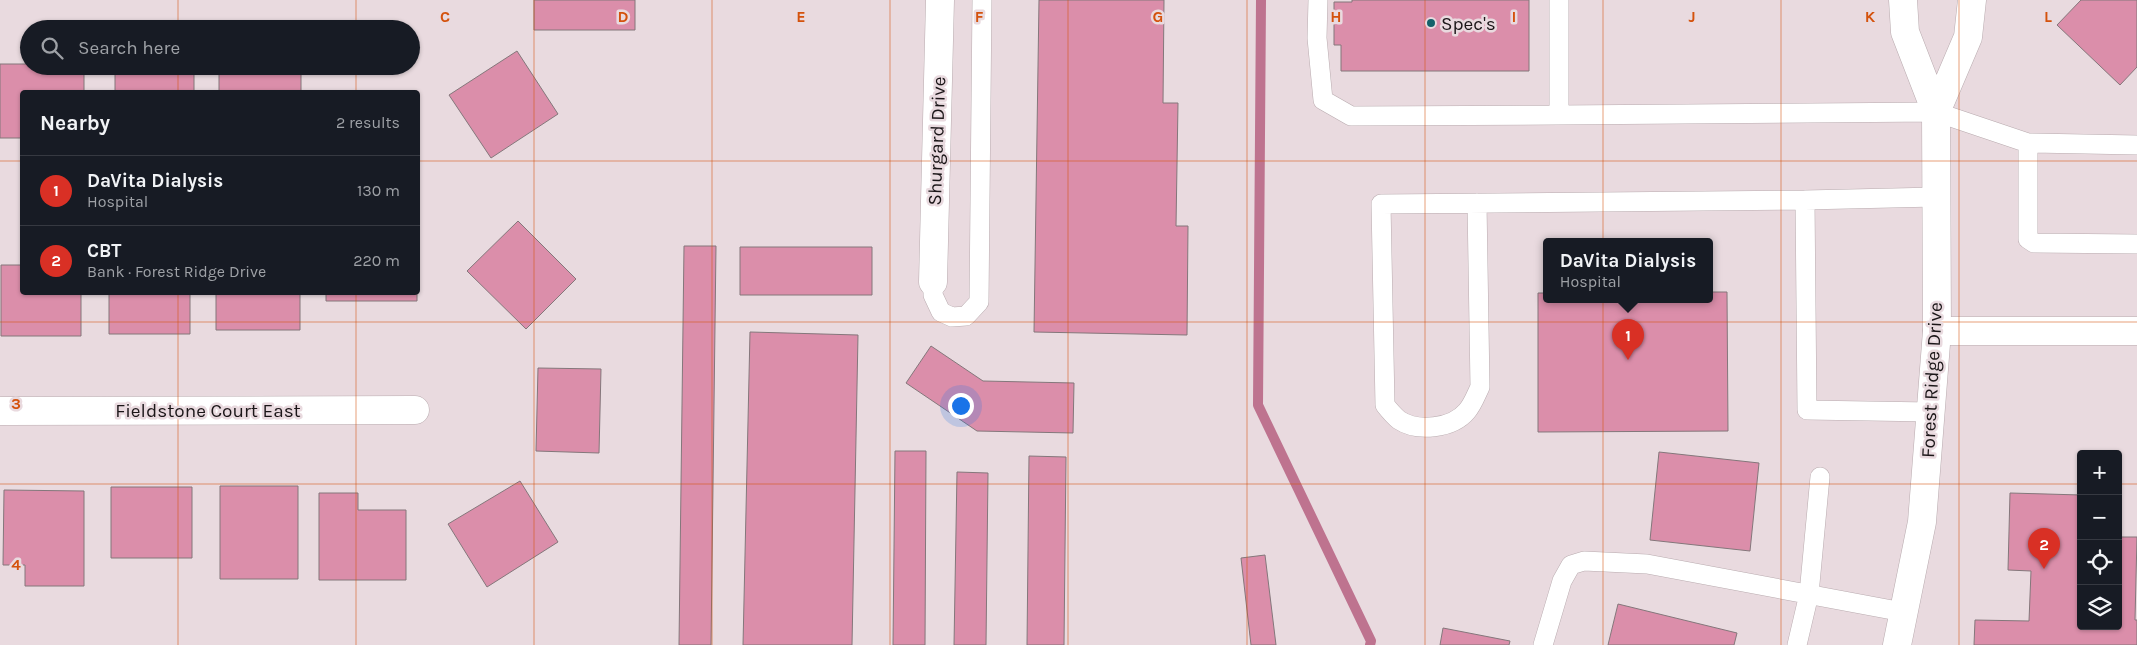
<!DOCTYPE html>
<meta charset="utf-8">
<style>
body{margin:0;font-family:Karla,sans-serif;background:#242831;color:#f1f3f6}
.controls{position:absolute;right:15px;bottom:15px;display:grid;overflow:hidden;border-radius:5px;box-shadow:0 1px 4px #0004}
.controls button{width:45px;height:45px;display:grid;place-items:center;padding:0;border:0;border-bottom:1px solid #363941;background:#171b24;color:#f1f3f6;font:25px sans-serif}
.you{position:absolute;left:960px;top:405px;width:18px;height:18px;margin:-12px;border:4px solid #fff;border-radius:50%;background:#1a73e8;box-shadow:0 0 0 8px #1a73e833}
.badge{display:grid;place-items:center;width:32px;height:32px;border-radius:50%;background:#d93025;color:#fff;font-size:16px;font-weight:700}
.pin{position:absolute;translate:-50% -41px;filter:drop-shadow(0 1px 2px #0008)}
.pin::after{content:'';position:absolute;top:26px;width:18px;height:15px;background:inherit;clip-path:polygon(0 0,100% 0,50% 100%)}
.popup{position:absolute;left:1543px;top:238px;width:170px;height:65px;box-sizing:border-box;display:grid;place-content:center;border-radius:5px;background:#171b24;filter:drop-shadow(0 1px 4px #0005);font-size:16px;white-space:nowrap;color:#9ea1a6}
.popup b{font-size:19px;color:#f1f3f6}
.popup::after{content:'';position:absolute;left:50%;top:100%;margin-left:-10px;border:10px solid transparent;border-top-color:#171b24}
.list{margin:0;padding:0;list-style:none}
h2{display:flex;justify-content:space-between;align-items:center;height:65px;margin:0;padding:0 20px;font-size:21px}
h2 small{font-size:16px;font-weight:400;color:#9ea1a6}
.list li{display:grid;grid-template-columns:32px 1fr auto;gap:15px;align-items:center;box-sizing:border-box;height:70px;padding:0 20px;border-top:1px solid #363941}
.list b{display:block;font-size:19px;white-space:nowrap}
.list p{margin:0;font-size:16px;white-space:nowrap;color:#9ea1a6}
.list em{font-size:16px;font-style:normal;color:#9ea1a6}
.icon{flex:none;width:28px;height:28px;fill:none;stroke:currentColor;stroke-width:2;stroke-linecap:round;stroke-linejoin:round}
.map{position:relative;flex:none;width:2137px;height:645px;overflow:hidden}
.search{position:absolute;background:#171b24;box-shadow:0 1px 4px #0004;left:20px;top:20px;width:400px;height:55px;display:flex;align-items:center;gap:12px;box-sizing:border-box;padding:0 18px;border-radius:28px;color:#9ea1a6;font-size:19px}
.panel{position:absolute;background:#171b24;box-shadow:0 1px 4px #0004;left:20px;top:90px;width:400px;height:205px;border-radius:5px}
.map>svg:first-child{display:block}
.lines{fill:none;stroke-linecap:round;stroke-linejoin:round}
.stream{stroke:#be738f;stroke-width:10}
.building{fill:#db8eaa;stroke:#84777b}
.service-casing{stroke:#b9abaf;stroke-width:20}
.minor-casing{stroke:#b9abaf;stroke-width:29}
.secondary-casing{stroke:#b9abaf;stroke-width:29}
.service{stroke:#fff;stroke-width:19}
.minor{stroke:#fff;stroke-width:28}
.secondary{stroke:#fff;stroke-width:28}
.grid{fill:none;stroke:#d4520d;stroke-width:1;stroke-opacity:0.55}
.poi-dot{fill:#13616a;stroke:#e9dadf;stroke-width:2}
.labels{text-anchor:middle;stroke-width:5;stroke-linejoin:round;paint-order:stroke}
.poi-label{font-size:19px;fill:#1b1618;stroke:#e9dadf;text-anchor:start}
.street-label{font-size:19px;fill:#1b1618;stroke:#e9dadf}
.grid-label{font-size:16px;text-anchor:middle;font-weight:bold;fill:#d4520d;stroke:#e9dadf;stroke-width:5;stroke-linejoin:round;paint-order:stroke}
</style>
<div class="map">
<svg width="2137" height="645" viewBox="0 0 2137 645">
<rect width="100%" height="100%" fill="#e9dadf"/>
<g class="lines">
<path class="stream" d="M 1261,0 L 1258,405 L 1371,641 L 1370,645"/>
</g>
<path class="building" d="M 534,0 L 635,0 L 635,30 L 534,30 Z
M 1039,0 L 1164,0 L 1163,103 L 1178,103 L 1176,226 L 1188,226 L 1187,335 L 1034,332 Z
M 1352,0 L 1529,0 L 1529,71 L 1341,71 L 1341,45 L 1334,45 L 1334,2 L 1352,2 Z
M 2081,0 L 2137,0 L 2137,67 L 2120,85 L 2057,25 Z
M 517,51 L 558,114 L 491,158 L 449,95 Z
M 0,64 L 29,64 L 29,66 L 84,66 L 84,92 L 22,92 L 22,138 L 0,138 Z
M 219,66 L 301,66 L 301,92 L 219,92 Z
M 115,71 L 194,71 L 194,92 L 115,92 Z
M 518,221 L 576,279 L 526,329 L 467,271 Z
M 684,246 L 716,246 L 711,645 L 679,645 Z
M 740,247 L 872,247 L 872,295 L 740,295 Z
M 1,265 L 22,265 L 22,292 L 81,292 L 81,336 L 1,336 Z
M 109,292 L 190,292 L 190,334 L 109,334 Z
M 216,292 L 300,292 L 300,330 L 216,330 Z
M 326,292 L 417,292 L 417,301 L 326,301 Z
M 1709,292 L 1727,292 L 1728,431 L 1538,432 L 1538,293 L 1547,293 L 1547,299 L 1709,299 Z
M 750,332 L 858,335 L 852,645 L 743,645 Z
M 931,346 L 983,381 L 1074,383 L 1073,433 L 977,431 L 906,383 Z
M 538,368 L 601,369 L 599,453 L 536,451 Z
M 895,451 L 926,451 L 925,645 L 893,645 Z
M 1659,452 L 1759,463 L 1750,551 L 1650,540 Z
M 1029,456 L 1066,457 L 1064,645 L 1027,645 Z
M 957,472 L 988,473 L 986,645 L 954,645 Z
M 520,481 L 558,542 L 487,587 L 448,524 Z
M 220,486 L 298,486 L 298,579 L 220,579 Z
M 111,487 L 192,487 L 192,558 L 111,558 Z
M 4,490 L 84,491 L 84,586 L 25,586 L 25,565 L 3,565 Z
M 319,493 L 358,493 L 358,510 L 406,510 L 406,580 L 319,580 Z
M 2010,493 L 2081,495 L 2081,626 L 2118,626 L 2118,537 L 2137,537 L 2135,620 L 2137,620 L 2137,645 L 1974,645 L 1975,620 L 2029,621 L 2031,571 L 2008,570 Z
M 1265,555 L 1276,645 L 1251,645 L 1241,558 Z
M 1618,604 L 1737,633 L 1734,645 L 1608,645 Z
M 1443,628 L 1510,641 L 1509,645 L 1440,645 Z"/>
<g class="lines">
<defs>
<path id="service" d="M 1318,0 L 1317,38 L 1323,100 L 1351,116 L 1559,115
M 1559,0 L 1559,115 L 1936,112 L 2028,143 L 2137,145
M 2028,143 L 2028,239 L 2034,243 L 2137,244
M 1477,203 L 1480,387 C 1476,395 1473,404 1467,411 C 1452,429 1417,432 1399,420 C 1394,416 1389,410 1385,405 L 1381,204 L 1805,200
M 933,282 L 933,295 L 941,312 L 952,317 L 966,316 L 979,302 L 982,0
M 1930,412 L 1807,410 L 1805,200 L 1936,197
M 1543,645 L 1562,581 L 1571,565 L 1584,561 L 1647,564 L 1903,612
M 1797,645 L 1809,594 L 1820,477"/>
<path id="minor" d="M 933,282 L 940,0
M 1937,331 L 2137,331
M 0,411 L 415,410"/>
<path id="secondary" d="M 1936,112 L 1968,37 L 1972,0
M 1897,645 L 1922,522 L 1937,331 L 1936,112 L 1905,32 L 1903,0"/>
</defs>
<use href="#service" class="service-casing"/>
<use href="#minor" class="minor-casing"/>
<use href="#secondary" class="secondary-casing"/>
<use href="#service" class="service"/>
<use href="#minor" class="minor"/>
<use href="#secondary" class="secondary"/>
</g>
<path class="grid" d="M 178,0 L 178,29M 356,0 L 356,29M 534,0 L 534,645M 712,0 L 712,645M 890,0 L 890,645M 1068,0 L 1068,645M 1247,0 L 1247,645M 1425,0 L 1425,645M 1603,0 L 1603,645M 1781,0 L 1781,645M 1959,0 L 1959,645M 178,66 L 178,92M 356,66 L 356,92M 0,161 L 22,161M 418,161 L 2137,161M 178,292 L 178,645M 356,292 L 356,645M 0,322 L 2137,322M 0,484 L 2081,484M 2118,484 L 2137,484"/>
<circle class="poi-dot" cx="1431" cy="23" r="5"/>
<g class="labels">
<g class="poi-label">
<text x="1441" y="30">Spec's</text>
</g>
<g class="street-label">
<text transform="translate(936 141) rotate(-88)" y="7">Shurgard Drive</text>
<text transform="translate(1931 380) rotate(-87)" y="7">Forest Ridge Drive</text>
<text x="208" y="417">Fieldstone Court East</text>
</g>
</g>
<g class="grid-label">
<text x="445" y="22">C</text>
<text x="623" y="22">D</text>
<text x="801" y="22">E</text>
<text x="979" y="22">F</text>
<text x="1158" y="22">G</text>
<text x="1336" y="22">H</text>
<text x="1514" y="22">I</text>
<text x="1692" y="22">J</text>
<text x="1870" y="22">K</text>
<text x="2048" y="22">L</text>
<text x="16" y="409">3</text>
<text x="16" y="570">4</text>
</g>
</svg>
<div class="controls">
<button>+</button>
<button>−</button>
<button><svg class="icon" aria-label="locate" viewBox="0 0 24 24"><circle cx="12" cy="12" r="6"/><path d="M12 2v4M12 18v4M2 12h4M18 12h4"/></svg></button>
<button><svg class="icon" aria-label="layers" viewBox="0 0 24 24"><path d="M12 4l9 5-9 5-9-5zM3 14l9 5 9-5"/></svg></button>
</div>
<div class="you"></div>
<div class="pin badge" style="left:1628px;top:360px">1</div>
<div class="popup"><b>DaVita Dialysis</b>Hospital</div>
<div class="pin badge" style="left:2044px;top:569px">2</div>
<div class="search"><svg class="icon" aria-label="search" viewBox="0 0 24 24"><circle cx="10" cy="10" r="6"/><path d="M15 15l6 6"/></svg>Search here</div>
<section class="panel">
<h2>Nearby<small>2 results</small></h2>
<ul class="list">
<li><span class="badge">1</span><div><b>DaVita Dialysis</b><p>Hospital</p></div><em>130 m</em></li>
<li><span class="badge">2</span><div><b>CBT</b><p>Bank · Forest Ridge Drive</p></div><em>220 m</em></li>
</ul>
</section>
</div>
